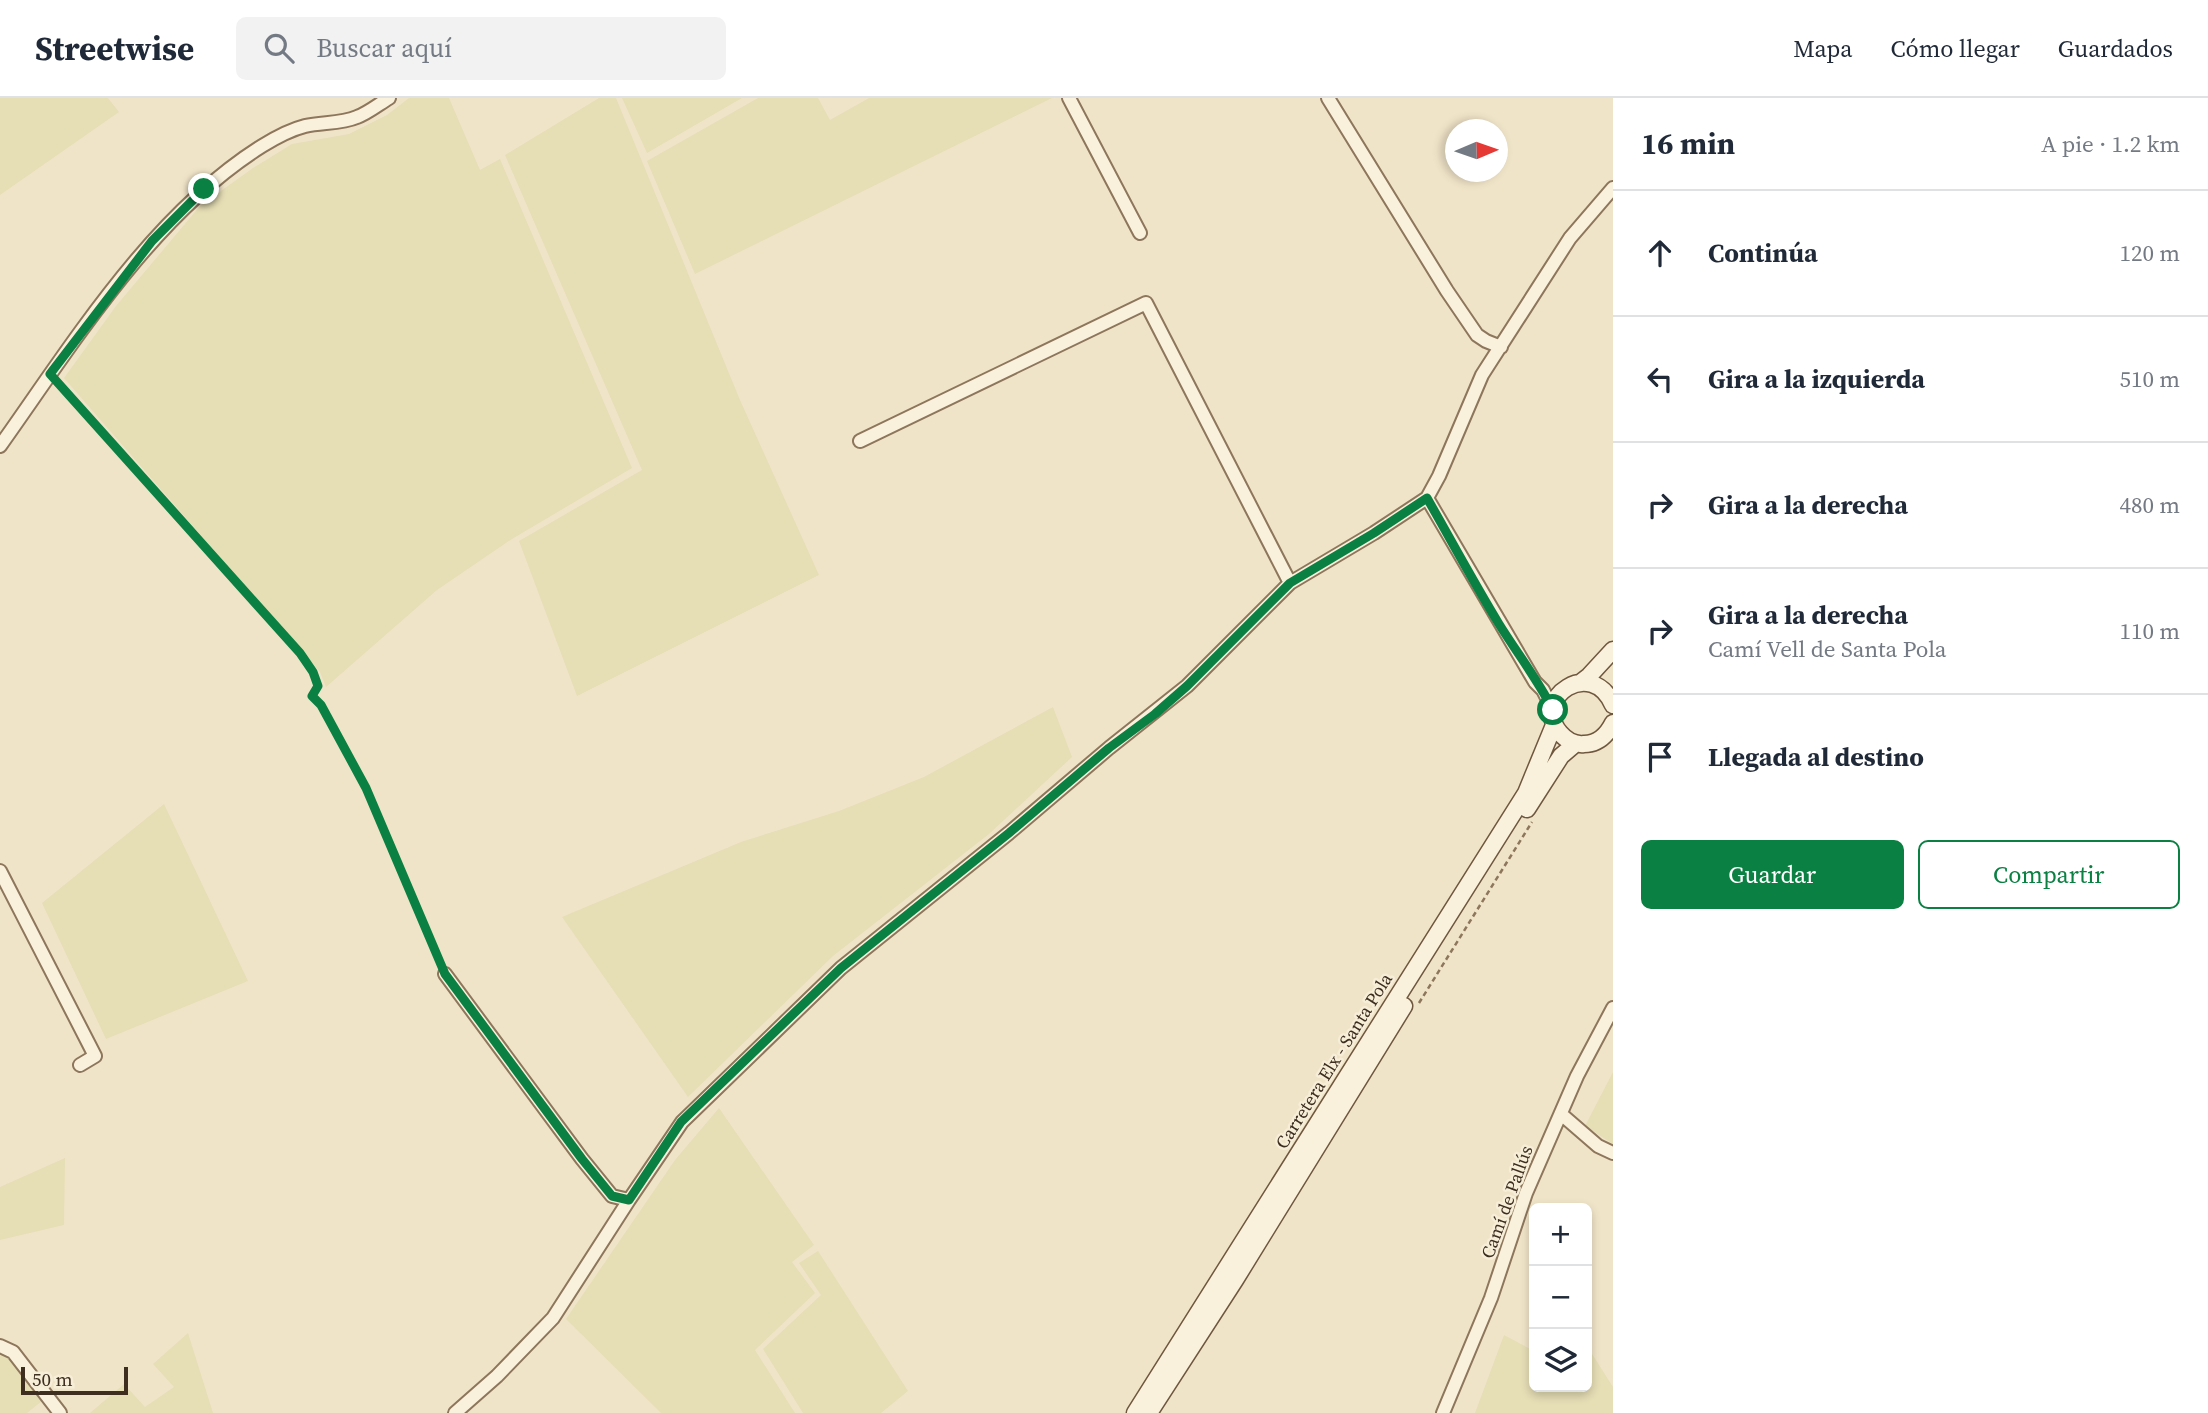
<!DOCTYPE html>
<html lang="es">
<meta charset="utf-8">
<style>
body{margin:0;font-family:"Source Serif 4",serif;background:#f2f2f3;color:#1f2937}
.controls{position:absolute;right:21px;bottom:21px;display:grid;overflow:hidden;border-radius:10px;box-shadow:0 4px 10px #0003}
.controls button{width:63px;height:63px;display:grid;place-items:center;padding:0;border:0;border-bottom:2px solid #e0e1e3;background:#fff;color:#1f2937;font:35px sans-serif}
.compass{position:absolute;left:1445px;top:21px;width:63px;height:63px;border-radius:50%;background:#fff;box-shadow:0 4px 10px #0003;rotate:88deg}
.scale{position:absolute;left:21px;bottom:18px;width:107px;box-sizing:border-box;padding-left:7px;border:4px solid #3d2e20;border-top:0;font-size:19px;line-height:24px;white-space:nowrap;color:#3d2e20;-webkit-text-stroke:5px #f7eed8;paint-order:stroke}
.stop{position:absolute;width:21px;height:21px;margin:-16px;border:5px solid #0b8043;border-radius:50%;background:#fff}
.stop.end{background:#0b8043;border-color:#fff;box-shadow:0 2px 7px #0008}
.list{margin:0;padding:0;list-style:none}
h2{display:flex;justify-content:space-between;align-items:center;height:91px;margin:0;padding:0 28px;font-size:30px}
h2 small{font-size:23px;font-weight:400;color:#747a83}
.list li{display:grid;grid-template-columns:46px 1fr auto;gap:21px;align-items:center;box-sizing:border-box;height:126px;padding:0 28px;border-top:2px solid #e0e1e3}
.list b{display:block;font-size:26px;white-space:nowrap}
.list p{margin:0;font-size:23px;white-space:nowrap;color:#747a83}
.list em{font-size:23px;font-style:normal;color:#747a83}
.actions{display:flex;gap:14px;padding:21px 28px}
.actions a{flex:1;padding:16px 0;border:2px solid #0b8043;border-radius:10px;text-align:center;font-size:24px;color:#0b8043}
.actions .main{background:#0b8043;color:#fff}
.icon{flex:none;width:38px;height:38px;fill:none;stroke:currentColor;stroke-width:2;stroke-linecap:round;stroke-linejoin:round}
.map{position:relative;flex:none;width:1613px;height:1315px;overflow:hidden}
header{display:flex;align-items:center;gap:42px;box-sizing:border-box;height:98px;padding:0 35px;background:#fff;border-bottom:2px solid #e0e1e3}
header strong{font-size:33px}
nav{display:flex;gap:38px;margin-inline-start:auto;font-size:24px}
.search{width:490px;height:63px;background:#f2f2f3;display:flex;align-items:center;gap:18px;box-sizing:border-box;padding:0 24px;border-radius:10px;color:#747a83;font-size:26px}
main{display:flex}
aside{flex:1;background:#fff}
.map>svg:first-child{display:block}
.farmland{fill:#e6deb5}
.lines{fill:none;stroke-linecap:round;stroke-linejoin:round}
.minor-casing{stroke:#8d765c;stroke-width:16}
.secondary-casing{stroke:#6f573f;stroke-width:19}
.path{stroke:#8d765c;stroke-width:2.5;stroke-dasharray:5 3.5;stroke-linecap:butt}
.minor{stroke:#faf1dc;stroke-width:12}
.secondary{stroke:#faf1dc;stroke-width:16}
.route{stroke:#0b8043;stroke-width:9}
.labels{text-anchor:middle;stroke-width:5;stroke-linejoin:round;paint-order:stroke}
.street-label{font-size:18px;fill:#3d2e20;stroke:#f7eed8}
</style>
<header>
<strong>Streetwise</strong>
<div class="search"><svg class="icon" aria-label="search" viewBox="0 0 24 24"><circle cx="10" cy="10" r="6"/><path d="M15 15l6 6"/></svg>Buscar aquí</div>
<nav><a>Mapa</a><a>Cómo llegar</a><a>Guardados</a></nav>
</header>
<main>
<div class="map">
<svg width="1613" height="1315" viewBox="0 0 1613 1315">
<rect width="100%" height="100%" fill="#f0e4c8"/>
<path class="farmland" d="M 0,0 L 108,0 L 119,14 L 0,97 Z
M 409,0 L 449,0 L 480,72 L 500,61 L 632,370 L 512,441 L 437,492 L 326,589 L 320,574 L 64,280 L 116,208 L 200,108 L 253,70 L 292,46 L 349,36 L 387,17 Z
M 599,0 L 616,0 L 740,302 L 819,477 L 577,598 L 519,443 L 642,372 L 505,57 Z
M 622,0 L 742,0 L 647,55 Z
M 758,0 L 818,0 L 830,22 L 869,0 L 1052,0 L 695,176 L 647,63 Z
M 1053,609 L 1072,659 L 989,736 L 833,858 L 688,999 L 562,819 L 741,744 L 839,713 L 924,679 Z
M 164,706 L 248,883 L 106,941 L 42,805 Z
M 1613,974 L 1613,1046 L 1585,1028 Z
M 719,1010 L 814,1147 L 792,1164 L 815,1195 L 755,1252 L 795,1315 L 661,1315 L 566,1221 L 675,1062 Z
M 65,1060 L 64,1127 L 0,1142 L 0,1089 Z
M 818,1153 L 908,1293 L 881,1315 L 803,1315 L 763,1251 L 821,1197 L 799,1165 Z
M 188,1235 L 213,1315 L 90,1315 L 124,1286 L 145,1309 L 174,1289 L 153,1266 Z
M 1504,1237 L 1534,1253 L 1534,1289 L 1587,1289 L 1587,1248 L 1613,1289 L 1613,1315 L 1475,1315 Z
M 0,1256 L 9,1258 L 42,1303 L 27,1315 L 0,1315 Z"/>
<g class="lines">
<defs>
<path id="minor" d="M 1069,0 L 1140,135
M 1328,0 L 1447,193 L 1477,237 L 1486,243 L 1501,249
M 860,343 L 1146,205 L 1290,485
M 0,348 C 74,244 152,117 262,48 C 275,40 289,32 305,28 C 322,24 341,26 357,19 C 368,15 379,6 389,0
M 1427,400 L 1535,584 L 1543,592 L 1553,612
M 0,773 L 95,958 L 80,967
M 445,876 L 582,1061 L 612,1098 L 629,1102
M 1561,1016 L 1598,1048 L 1613,1055
M 0,1248 L 13,1254 L 60,1315
M 455,1315 L 497,1278 L 553,1220 L 629,1102 L 682,1024 L 841,870 L 1009,735 L 1109,650 L 1187,588 L 1290,485 L 1374,435 L 1427,400 L 1439,378 L 1482,277 L 1570,140 L 1613,90
M 1443,1315 L 1491,1200 L 1526,1095 L 1577,978 L 1613,910"/>
<path id="secondary" d="M 1580,585 L 1589,578 L 1613,552
M 1613,607 C 1592,558 1530,600 1560,635 C 1566,642 1575,647 1584,646 C 1598,646 1607,637 1613,625
M 1527,711 L 1561,658 L 1575,646
M 1135,1315 L 1526,695 L 1554,627
M 1149,1315 L 1235,1182 L 1404,908"/>
</defs>
<use href="#minor" class="minor-casing"/>
<use href="#secondary" class="secondary-casing"/>
<path class="path" d="M 60,287 L 300,555 L 313,574 L 318,588 L 312,598 L 321,607 L 367,690 L 441,866
M 1419,905 L 1532,724"/>
<use href="#minor" class="minor"/>
<use href="#secondary" class="secondary"/>
</g>
<g class="lines">
<path class="route" d="M 204,91 L 152,143 L 50,276 L 300,555 L 313,574 L 318,588 L 312,598 L 321,607 L 366,690 L 445,876 L 582,1061 L 612,1098 L 629,1102 L 681,1024 L 841,870 L 1009,735 L 1109,650 L 1155,616 L 1187,588 L 1290,485 L 1374,435 L 1427,400 C 1451,442 1474,485 1499,526 C 1517,555 1538,582 1553,612"/>
</g>
<g class="labels">
<g class="street-label">
<text transform="translate(1334 963) rotate(-58)" y="6">Carretera Elx - Santa Pola</text>
<text transform="translate(1507 1104) rotate(-70)" y="6">Camí de Pallús</text>
</g>
</g>
</svg>
<div class="controls">
<button>+</button>
<button>−</button>
<button><svg class="icon" aria-label="layers" viewBox="0 0 24 24"><path d="M12 4l9 5-9 5-9-5zM3 14l9 5 9-5"/></svg></button>
</div>
<svg class="compass" viewBox="-18 -18 36 36"><path d="M0-13l5 13h-10z" fill="#e53935"/><path d="M0 13l5-13h-10z" fill="#747a83"/></svg>
<div class="scale">50 m</div>
<div class="stop" style="left:1553px;top:612px"></div>
<div class="stop end" style="left:204px;top:91px"></div>
</div>
<aside>
<h2>16 min<small>A pie · 1.2 km</small></h2>
<ul class="list">
<li><svg class="icon" aria-label="ahead" viewBox="0 0 24 24"><path d="M12 20V5M6 11l6-6 6 6"/></svg><div><b>Continúa</b></div><em>120 m</em></li>
<li><svg class="icon" aria-label="left" viewBox="0 0 24 24"><path d="M17 20v-9H6M10 6l-5 5 5 5"/></svg><div><b>Gira a la izquierda</b></div><em>510 m</em></li>
<li><svg class="icon" aria-label="right" viewBox="0 0 24 24"><path d="M7 20v-9h11M14 6l5 5-5 5"/></svg><div><b>Gira a la derecha</b></div><em>480 m</em></li>
<li><svg class="icon" aria-label="right" viewBox="0 0 24 24"><path d="M7 20v-9h11M14 6l5 5-5 5"/></svg><div><b>Gira a la derecha</b><p>Camí Vell de Santa Pola</p></div><em>110 m</em></li>
<li><svg class="icon" aria-label="arrive" viewBox="0 0 24 24"><path d="M6 21V4h12l-3 4 3 4H6"/></svg><div><b>Llegada al destino</b></div></li>
</ul>
<div class="actions"><a class="main">Guardar</a><a>Compartir</a></div>
</aside>
</main>
